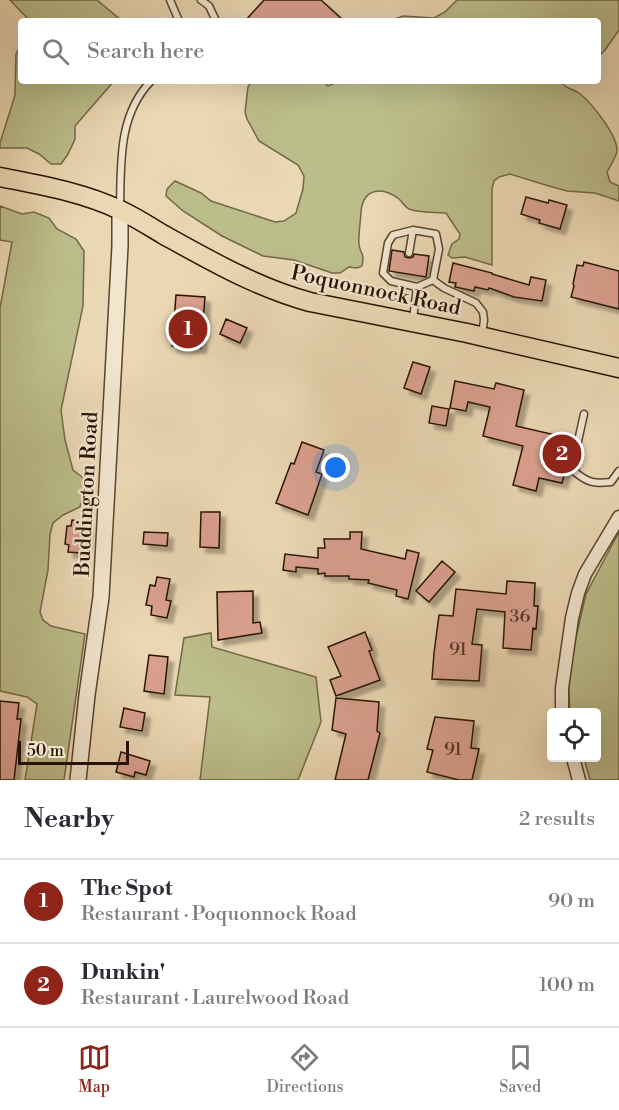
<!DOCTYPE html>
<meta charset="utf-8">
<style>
body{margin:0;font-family:"Libre Bodoni",serif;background:#f7f7f7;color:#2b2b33}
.controls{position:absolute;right:18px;bottom:18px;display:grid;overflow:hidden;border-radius:6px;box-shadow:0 6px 24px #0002}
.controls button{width:54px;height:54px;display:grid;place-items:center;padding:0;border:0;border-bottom:2px solid #e1e1e2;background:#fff;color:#2b2b33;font:30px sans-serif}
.scale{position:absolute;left:18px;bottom:15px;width:111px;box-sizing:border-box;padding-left:6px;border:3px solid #2a1403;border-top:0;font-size:16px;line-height:21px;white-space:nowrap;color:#2a1403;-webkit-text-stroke:4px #f1e5ce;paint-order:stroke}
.you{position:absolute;left:336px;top:468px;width:21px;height:21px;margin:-15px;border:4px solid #fff;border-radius:50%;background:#1a73e8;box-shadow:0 0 0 9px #1a73e833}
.badge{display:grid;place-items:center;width:39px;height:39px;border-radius:50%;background:#8f2418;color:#fff;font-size:20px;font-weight:700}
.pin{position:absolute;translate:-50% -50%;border:3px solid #fff;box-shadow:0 2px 6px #0006}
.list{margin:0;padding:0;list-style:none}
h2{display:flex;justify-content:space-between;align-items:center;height:78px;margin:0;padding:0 24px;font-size:26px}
h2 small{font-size:20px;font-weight:400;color:#7c7c81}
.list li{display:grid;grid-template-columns:39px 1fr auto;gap:18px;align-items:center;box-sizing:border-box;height:84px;padding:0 24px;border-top:2px solid #e1e1e2}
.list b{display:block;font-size:22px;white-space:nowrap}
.list p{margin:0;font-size:20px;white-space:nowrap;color:#7c7c81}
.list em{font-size:20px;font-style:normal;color:#7c7c81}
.icon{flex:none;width:33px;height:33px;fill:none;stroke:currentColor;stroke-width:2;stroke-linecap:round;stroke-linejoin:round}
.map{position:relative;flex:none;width:619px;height:780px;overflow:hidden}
.search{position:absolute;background:#fff;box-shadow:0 6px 24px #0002;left:18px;right:18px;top:18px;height:66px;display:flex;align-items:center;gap:15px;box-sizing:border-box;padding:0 21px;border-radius:6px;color:#7c7c81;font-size:22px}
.sheet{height:246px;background:#fff}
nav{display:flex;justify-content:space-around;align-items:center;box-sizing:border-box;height:84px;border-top:2px solid #e1e1e2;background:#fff;font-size:16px;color:#7c7c81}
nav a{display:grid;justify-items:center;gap:3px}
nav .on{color:#8f2418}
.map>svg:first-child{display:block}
.green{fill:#bbbd8a;stroke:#726846;stroke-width:1.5}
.building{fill:#daa08f;stroke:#2a1403;stroke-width:1.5;filter:url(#shadow)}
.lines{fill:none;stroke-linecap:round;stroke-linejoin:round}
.service-casing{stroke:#5a452f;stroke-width:9}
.minor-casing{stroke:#5a452f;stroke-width:15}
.tertiary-casing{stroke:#5a452f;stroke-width:18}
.primary-casing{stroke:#2a1403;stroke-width:21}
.service{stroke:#f1e5ce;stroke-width:6}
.minor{stroke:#f1e5ce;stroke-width:12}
.tertiary{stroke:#f1e5ce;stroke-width:15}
.primary{stroke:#ead7b3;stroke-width:18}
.labels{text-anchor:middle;stroke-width:4.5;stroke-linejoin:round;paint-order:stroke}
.number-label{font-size:18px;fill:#563726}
.street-label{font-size:21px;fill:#2a1403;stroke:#f1e5ce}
</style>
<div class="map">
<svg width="619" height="780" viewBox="0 0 619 780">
<defs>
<filter id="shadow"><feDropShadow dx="5.5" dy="5.5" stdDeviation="1.5" flood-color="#0004"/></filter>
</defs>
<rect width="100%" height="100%" fill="#ead7b3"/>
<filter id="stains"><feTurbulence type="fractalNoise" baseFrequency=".00333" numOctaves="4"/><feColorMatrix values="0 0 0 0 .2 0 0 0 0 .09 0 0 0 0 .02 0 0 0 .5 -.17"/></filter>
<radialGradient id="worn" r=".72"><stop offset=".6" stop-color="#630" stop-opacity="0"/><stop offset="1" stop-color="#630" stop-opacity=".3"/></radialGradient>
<path class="green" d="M 10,0 L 97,0 L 122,21 L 30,21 Z
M 457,0 L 619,0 L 619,30 L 605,50 L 598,57 L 598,21 L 390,21 L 403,16 L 434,18 L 445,12 Z
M 21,45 L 21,81 L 114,81 L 75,126 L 75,139 L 68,154 L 61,164 L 51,164 L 39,154 L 27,148 L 0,148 L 0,143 L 15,95 L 16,54 Z
M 252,81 L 322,81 L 328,86 L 340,81 L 564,81 L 563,84 C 567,89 573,89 579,93 C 591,102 618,136 617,151 C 616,158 610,166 607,172 L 610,182 L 619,186 L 619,201 L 595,193 L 567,191 L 549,186 L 510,174 L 499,177 L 494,181 L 492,189 L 492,265 L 465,257 L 452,258 L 448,255 L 452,244 L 459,239 L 460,234 L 446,213 C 436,212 418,213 409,209 C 405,207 402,202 399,199 C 383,187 364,187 361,211 C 361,218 358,237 359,244 C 360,255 365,251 362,266 L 357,268 L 349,267 L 340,273 L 332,273 L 294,260 L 263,256 L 222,236 L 183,211 L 166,196 L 167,189 L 175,181 L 201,193 L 211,201 L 275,222 L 284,221 L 296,213 L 303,189 L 304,176 L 298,165 L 259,141 L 247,119 L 245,112 L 248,87 Z
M 0,206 L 22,214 L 34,212 L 49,218 L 57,229 L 76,239 L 84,251 L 83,306 L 61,410 L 65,440 L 73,470 L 86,480 L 80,507 L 63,515 L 53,523 L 50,534 L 48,570 L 40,612 L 43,620 L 51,626 L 85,634 L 64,780 L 25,780 L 37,704 L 27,697 L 0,691 L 0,308 L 12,242 L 0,240 Z
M 619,532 L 619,780 L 590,780 L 584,758 L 596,758 L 596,712 L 570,712 L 568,672 L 586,594 Z
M 211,633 L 212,647 L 316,677 L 321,722 L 298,780 L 200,780 L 210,697 L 175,695 L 184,638 Z"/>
<path class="building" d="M 264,0 L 321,0 L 344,21 L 245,21 Z
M 526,197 L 548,203 L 549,200 L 567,205 L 560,229 L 539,223 L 540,220 L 521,214 Z
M 392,250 L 404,252 L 405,257 L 409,258 L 413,257 L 414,254 L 429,256 L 426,277 L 389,271 Z
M 584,262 L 619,271 L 619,309 L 571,297 L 574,286 L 573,284 L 577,265 L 583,266 Z
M 453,263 L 492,273 L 492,274 L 529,285 L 531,277 L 546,280 L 542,301 L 514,297 L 489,288 L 488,290 L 475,287 L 474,291 L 455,287 L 456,283 L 449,282 Z
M 176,295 L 205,297 L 201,348 L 172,346 Z
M 226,319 L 247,328 L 240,343 L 220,334 Z
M 413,362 L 430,367 L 421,394 L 404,388 Z
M 455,381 L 494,389 L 496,383 L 524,390 L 516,426 L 573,439 L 562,483 L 539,478 L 536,491 L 513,485 L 523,446 L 483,436 L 490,407 L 468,402 L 466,411 L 450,408 Z
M 432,406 L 449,409 L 446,426 L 429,423 Z
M 302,442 L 324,450 L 316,472 L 322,474 L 308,515 L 276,503 L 291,463 L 294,464 Z
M 201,512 L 220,512 L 219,548 L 200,547 Z
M 72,520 L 85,522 L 85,528 L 87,528 L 85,546 L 82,546 L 81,553 L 68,552 L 69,545 L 65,544 L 67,526 L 71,526 Z
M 144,532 L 168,533 L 167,546 L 143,544 Z
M 350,532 L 362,532 L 361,549 L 405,559 L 407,550 L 419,553 L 408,599 L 396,596 L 397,590 L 368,583 L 369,580 L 349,579 L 349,576 L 325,576 L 325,573 L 318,574 L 318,569 L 296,567 L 296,572 L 283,570 L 285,554 L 318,558 L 318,548 L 325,548 L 324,539 L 350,539 Z
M 442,561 L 455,572 L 429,602 L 416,591 Z
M 157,577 L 170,579 L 166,600 L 171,601 L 167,618 L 151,615 L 152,606 L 146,605 L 150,585 L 155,586 Z
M 507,581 L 535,583 L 534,606 L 538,606 L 536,629 L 533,628 L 531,650 L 503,648 L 505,612 L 477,609 L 472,644 L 482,645 L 479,681 L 432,679 L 434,653 L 439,615 L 453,616 L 456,589 L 506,594 Z
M 253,591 L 253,623 L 260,622 L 262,633 L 218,640 L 217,592 Z
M 365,632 L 372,650 L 369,651 L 380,680 L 336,696 L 330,680 L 341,676 L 328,647 Z
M 149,655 L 168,657 L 164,694 L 144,691 Z
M 336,698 L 379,702 L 377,731 L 380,733 L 368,780 L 335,780 L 346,734 L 332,730 Z
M 0,701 L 19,703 L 17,719 L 21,719 L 14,780 L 0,780 Z
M 124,708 L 145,713 L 142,731 L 120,727 Z
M 435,717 L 474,721 L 471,748 L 479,749 L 472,780 L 459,780 L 427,772 L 433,750 L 427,749 Z
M 121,752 L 150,761 L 146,775 L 135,772 L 134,777 L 116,772 Z"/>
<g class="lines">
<defs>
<path id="service" d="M 170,0 L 179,21
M 201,0 L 209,6 L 216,21
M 120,208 C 121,163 118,115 151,81
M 413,230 L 436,234 L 439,249 L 433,280 L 417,287 L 391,281 L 383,273 L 388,243 L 393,235 Z
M 409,253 L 413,230
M 433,280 L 444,288 L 476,303 L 483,312 L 484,320 L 482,335
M 413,319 L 417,287
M 584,414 L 574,459 L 575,472 C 588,483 595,484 611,482 L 619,471"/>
<path id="minor" d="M 562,712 L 562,688 L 572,618 L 578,593 L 585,574 L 619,517
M 573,758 L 579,780"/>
<path id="tertiary" d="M 78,780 L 87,695 L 101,597 L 120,246 L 120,210"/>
<path id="primary" d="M 0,177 C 40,185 82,192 120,210 C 135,217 149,226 164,235 C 211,261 258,288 310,302 L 467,333 L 619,368"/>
</defs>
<use href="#service" class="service-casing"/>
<use href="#minor" class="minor-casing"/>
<use href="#tertiary" class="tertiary-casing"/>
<use href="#primary" class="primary-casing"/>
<use href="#service" class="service"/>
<use href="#minor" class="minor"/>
<use href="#tertiary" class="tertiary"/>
<use href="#primary" class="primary"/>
</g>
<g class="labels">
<g class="number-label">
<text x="520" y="622">36</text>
<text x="458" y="655">91</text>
<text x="453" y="755">91</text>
</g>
<g class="street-label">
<text transform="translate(376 290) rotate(12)" y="7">Poquonnock Road</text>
<text transform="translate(86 494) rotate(-87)" y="7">Buddington Road</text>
</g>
</g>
<rect width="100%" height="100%" filter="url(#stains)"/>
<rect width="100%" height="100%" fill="url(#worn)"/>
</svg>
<div class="controls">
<button><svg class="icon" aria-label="locate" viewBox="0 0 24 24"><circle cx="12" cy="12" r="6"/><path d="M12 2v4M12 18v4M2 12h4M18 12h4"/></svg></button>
</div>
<div class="scale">50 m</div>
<div class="you"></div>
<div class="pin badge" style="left:188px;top:329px">1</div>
<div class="pin badge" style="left:562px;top:454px">2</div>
<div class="search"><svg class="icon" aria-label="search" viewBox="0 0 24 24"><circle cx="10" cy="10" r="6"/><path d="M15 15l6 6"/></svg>Search here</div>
</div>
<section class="sheet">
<h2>Nearby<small>2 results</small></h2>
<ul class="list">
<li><span class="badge">1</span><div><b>The Spot</b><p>Restaurant · Poquonnock Road</p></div><em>90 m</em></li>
<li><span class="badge">2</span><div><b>Dunkin'</b><p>Restaurant · Laurelwood Road</p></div><em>100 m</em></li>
</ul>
</section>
<nav>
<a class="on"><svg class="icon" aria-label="map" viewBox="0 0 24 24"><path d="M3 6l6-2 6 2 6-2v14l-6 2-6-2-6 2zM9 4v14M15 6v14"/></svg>Map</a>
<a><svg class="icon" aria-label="directions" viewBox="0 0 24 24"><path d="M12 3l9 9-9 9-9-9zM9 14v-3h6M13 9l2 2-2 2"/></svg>Directions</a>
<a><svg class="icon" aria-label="saved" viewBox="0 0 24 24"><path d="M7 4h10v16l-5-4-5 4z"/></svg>Saved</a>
</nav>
